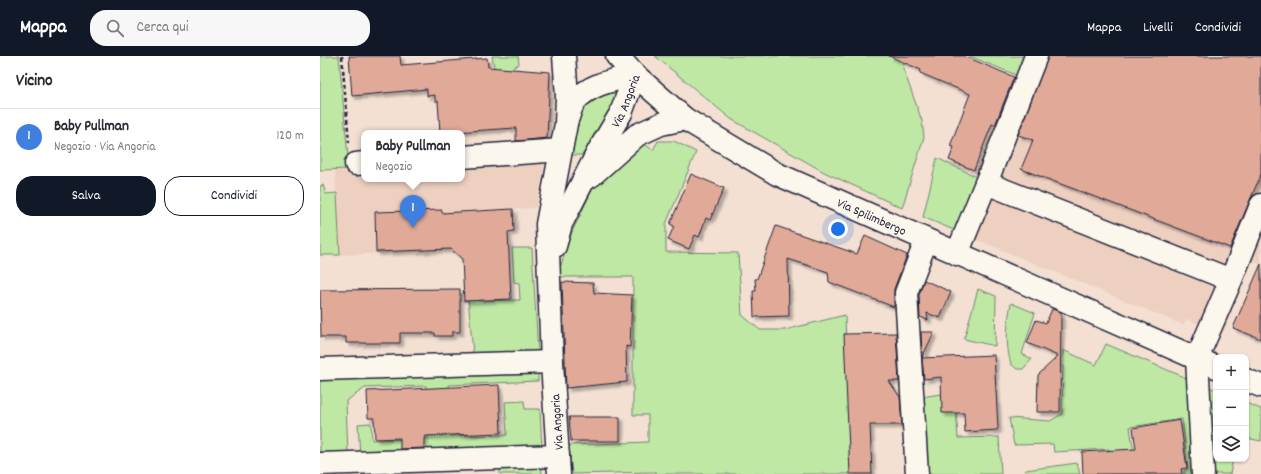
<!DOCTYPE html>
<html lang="it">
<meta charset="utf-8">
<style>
body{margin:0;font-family:Dekko,sans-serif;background:#f7f7f7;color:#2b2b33}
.controls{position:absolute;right:12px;bottom:12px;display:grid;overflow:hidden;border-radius:8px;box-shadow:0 1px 3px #0004}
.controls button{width:36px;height:36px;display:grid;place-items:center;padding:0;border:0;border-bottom:1px solid #e1e1e2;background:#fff;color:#2b2b33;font:20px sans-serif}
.you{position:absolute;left:518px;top:173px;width:14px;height:14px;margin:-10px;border:3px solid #fff;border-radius:50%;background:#1a73e8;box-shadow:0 0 0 6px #1a73e833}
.badge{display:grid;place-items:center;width:26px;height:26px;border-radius:50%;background:#111827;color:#fff;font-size:13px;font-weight:700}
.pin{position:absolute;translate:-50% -33px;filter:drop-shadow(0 1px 2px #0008)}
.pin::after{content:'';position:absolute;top:21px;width:14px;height:12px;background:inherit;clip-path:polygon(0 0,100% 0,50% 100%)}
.popup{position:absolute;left:41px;top:74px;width:104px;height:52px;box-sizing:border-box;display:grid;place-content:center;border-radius:8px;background:#fff;filter:drop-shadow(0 1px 3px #0005);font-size:13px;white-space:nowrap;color:#7c7c81}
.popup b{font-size:15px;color:#2b2b33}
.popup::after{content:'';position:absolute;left:50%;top:100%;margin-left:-8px;border:8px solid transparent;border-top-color:#fff}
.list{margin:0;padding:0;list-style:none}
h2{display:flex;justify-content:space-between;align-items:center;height:52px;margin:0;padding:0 16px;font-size:17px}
h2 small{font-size:13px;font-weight:400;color:#7c7c81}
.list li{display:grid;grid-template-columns:26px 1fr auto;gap:12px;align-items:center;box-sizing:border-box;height:56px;padding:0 16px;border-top:1px solid #e1e1e2}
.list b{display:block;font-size:15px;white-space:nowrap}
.list p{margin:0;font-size:13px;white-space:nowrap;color:#7c7c81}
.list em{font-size:13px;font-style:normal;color:#7c7c81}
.actions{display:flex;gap:8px;padding:12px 16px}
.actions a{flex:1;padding:9px 0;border:1px solid #111827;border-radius:16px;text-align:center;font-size:14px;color:#111827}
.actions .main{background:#111827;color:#fff}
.icon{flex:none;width:22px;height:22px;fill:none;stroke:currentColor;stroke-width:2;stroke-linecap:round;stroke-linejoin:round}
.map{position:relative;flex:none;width:941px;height:418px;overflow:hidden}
header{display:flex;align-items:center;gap:24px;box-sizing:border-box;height:56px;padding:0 20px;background:#111827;color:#fff}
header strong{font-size:19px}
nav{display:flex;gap:22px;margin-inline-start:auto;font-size:14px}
.search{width:280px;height:36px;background:#f7f7f7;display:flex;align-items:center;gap:10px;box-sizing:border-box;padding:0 14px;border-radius:16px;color:#7c7c81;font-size:15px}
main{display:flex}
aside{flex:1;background:#fff}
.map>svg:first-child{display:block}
.built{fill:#eed0c1}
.green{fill:#bee8a4;stroke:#708570}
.building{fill:#e1aa98;stroke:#22223b;filter:url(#shadow)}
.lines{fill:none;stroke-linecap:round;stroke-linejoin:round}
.minor-casing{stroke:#22223b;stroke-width:25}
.major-casing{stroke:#22223b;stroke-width:25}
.path{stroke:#22223b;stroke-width:2.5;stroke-dasharray:4 3;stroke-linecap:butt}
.minor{stroke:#fbf7ec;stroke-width:22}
.major{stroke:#fbf7ec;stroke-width:22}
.labels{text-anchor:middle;stroke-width:3.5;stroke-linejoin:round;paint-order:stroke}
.street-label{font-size:13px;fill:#22223b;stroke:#fbf7ec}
</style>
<header>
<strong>Mappa</strong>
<div class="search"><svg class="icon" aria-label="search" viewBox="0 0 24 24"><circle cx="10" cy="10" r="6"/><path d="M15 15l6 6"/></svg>Cerca qui</div>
<nav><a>Mappa</a><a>Livelli</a><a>Condividi</a></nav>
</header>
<main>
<aside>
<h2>Vicino<small></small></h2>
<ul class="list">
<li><span class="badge" style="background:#3f7fe0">1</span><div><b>Baby Pullman</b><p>Negozio · Via Angoria</p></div><em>120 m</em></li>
</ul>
<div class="actions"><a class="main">Salva</a><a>Condividi</a></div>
</aside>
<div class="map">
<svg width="941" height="418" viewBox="0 0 941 418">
<defs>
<filter id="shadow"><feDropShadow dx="3.5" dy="3.5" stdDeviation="1" flood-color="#0004"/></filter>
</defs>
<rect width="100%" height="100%" fill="#f3e0d3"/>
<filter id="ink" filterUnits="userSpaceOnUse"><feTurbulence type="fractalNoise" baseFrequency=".025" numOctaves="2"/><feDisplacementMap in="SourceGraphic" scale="8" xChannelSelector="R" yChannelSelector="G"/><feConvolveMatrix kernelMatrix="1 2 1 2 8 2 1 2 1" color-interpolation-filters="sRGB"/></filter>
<g filter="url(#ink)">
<path class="built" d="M 703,0 L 941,0 L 941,209 L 932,205 L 902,279 L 867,263 L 863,269 L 636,175 Z
M 226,100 L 216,152 L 151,155 L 153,194 L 20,199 L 15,114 L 44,112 L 44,123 L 142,123 L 142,106 Z"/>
<path class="green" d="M 0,0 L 19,0 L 29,113 L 0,114 Z
M 172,0 L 198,0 L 199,8 L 176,21 Z
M 335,0 L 587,0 L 583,12 L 602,65 L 604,81 L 582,152 L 504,116 L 411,63 Z
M 649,0 L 703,0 L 696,19 Z
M 295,34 C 295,59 276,79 262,99 L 252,99 L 250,95 C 258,58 255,45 295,34 Z
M 338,85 L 354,85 L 376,96 L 346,168 L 346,196 L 418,197 L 422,259 L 440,274 L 465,274 L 525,259 L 530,418 L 336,418 L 336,416 L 252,418 L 249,389 L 328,386 L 328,359 L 313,359 L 313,221 L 237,221 L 252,176 L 272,134 L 297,109 L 324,88 L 333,94 Z
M 617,102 L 657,121 L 636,175 L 603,161 Z
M 3,129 L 6,138 L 17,137 L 20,199 L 0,199 L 0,130 Z
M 192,192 L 212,192 L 218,296 L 153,298 L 146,219 L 156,218 L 158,245 L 200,244 L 199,227 L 194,226 Z
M 658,233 L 676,240 L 675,290 L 644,283 Z
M 691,247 L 715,257 L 702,298 L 712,303 L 703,313 L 697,313 L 691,308 C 685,289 687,267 691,247 Z
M 786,288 L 871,324 L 876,418 L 864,418 L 864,415 L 868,413 L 862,363 L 810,371 L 817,418 L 790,418 L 789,393 L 734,396 L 733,388 L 694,389 L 689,362 L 730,365 L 742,358 L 743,294 L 776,309 Z
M 218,318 L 218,325 L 129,329 L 131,380 L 187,379 L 185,346 L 204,345 L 205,353 L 220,353 L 222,393 L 40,399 L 38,368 L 51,367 L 52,384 L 108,383 L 106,330 L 45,332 L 26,345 L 28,399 L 0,400 L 0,323 Z
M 885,329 L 896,334 L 896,403 L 913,403 L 910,418 L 891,418 Z
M 635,336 L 638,382 L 679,381 L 681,418 L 605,418 L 601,341 Z
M 926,347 L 941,353 L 941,385 L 926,382 Z
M 757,407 L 760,418 L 702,418 L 706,414 Z
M 221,410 L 222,418 L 180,418 L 180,412 Z"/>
<path class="building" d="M 29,0 L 80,0 L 81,9 L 167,2 L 168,11 L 230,16 L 227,82 L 196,85 L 196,72 L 120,77 L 118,45 L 115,45 L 115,39 L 107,40 L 107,33 L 32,40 Z
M 569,0 L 644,0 L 694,21 L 675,69 L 672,68 L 654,114 L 629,104 L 634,91 L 630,90 L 650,38 L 600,17 L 601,14 Z
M 728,0 L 941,0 L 941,118 L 910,192 L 701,113 L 713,84 L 698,79 Z
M 371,118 L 404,132 L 390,164 L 386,162 L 379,181 L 375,179 L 369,193 L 348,184 L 354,170 L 350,168 Z
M 193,153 L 194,175 L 188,176 L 191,243 L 144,245 L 142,203 L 131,193 L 56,196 L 55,156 L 122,154 L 122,157 Z
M 456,170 L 537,198 L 545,180 L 587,199 L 574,233 L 574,251 L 509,226 L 508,216 L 468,203 L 469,260 L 434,261 L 433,235 L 436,235 L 435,223 L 437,223 Z
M 941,208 L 941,283 L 913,272 Z
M 604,224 L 631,236 L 620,262 L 607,257 L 608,264 L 600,261 L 599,239 Z
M 242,226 L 273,227 L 274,237 L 312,239 L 310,291 L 306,290 L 307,326 L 246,332 Z
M 140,233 L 140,276 L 132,276 L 132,280 L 115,280 L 115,277 L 80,277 L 80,287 L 26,287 L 26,281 L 1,281 L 0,234 Z
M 732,253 L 741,256 L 740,356 L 717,356 L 718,319 L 738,300 L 707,287 L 716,264 L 726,267 Z
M 601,276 L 614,276 L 602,302 Z
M 576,277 L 579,325 L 569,325 L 580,341 L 582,369 L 550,369 L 552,418 L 530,418 L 524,278 Z
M 674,299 L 678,372 L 677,374 L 645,376 L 644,357 L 622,357 L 621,321 L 604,323 L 602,302 Z
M 179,329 L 181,377 L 106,380 L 104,382 L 104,392 L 80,393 L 80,382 L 55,383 L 54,362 L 48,362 L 47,335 Z
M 249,361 L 300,361 L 300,385 L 251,385 Z
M 860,364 L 867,412 L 861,413 L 862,418 L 763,418 L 762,396 L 816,393 L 813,372 Z"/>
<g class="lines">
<defs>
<g id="minor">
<path d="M 247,64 C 249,59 251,51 254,46 C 269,28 294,24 315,19"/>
<path d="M 142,101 L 241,94"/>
<path d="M 36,108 L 44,107"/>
<path d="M 271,120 L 317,79 L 341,68 L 365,63"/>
<path d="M 666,127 L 716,0"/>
<path id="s1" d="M 235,190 L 241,168 L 279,94 L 301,57 L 315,19"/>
<path d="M 637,198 L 666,127 L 911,224 L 877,302 L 883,418"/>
<path d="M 911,224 L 941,149"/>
<path d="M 0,313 L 232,306"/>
<path d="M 0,408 L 238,400"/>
<path d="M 239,418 L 232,306 L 227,168 L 246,68 L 247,40 L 244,0"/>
<path d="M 597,418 L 586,237 L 606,185"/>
</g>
<g id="major">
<path id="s2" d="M 297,0 L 315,19 L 365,63 L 457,118 L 896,311"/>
<path d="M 926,324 L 941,330"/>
</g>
</defs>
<use href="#minor" class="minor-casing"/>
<use href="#major" class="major-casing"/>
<path class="path" d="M 22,0 L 29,87"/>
<use href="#minor" class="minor"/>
<use href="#major" class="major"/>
</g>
</g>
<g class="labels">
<g class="street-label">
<text dy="5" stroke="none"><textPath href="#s1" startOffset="162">Via Angoria</textPath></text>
<text dy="5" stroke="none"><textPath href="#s2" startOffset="304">Via Spilimbergo</textPath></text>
<text transform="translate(236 366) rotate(-94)" y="5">Via Angoria</text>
</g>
</g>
</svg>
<div class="controls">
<button>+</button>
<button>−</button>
<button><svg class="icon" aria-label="layers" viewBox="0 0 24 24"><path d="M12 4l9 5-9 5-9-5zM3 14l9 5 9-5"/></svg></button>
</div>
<div class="you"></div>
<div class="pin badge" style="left:93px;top:172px;background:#3f7fe0">1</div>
<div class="popup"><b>Baby Pullman</b>Negozio</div>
</div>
</main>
